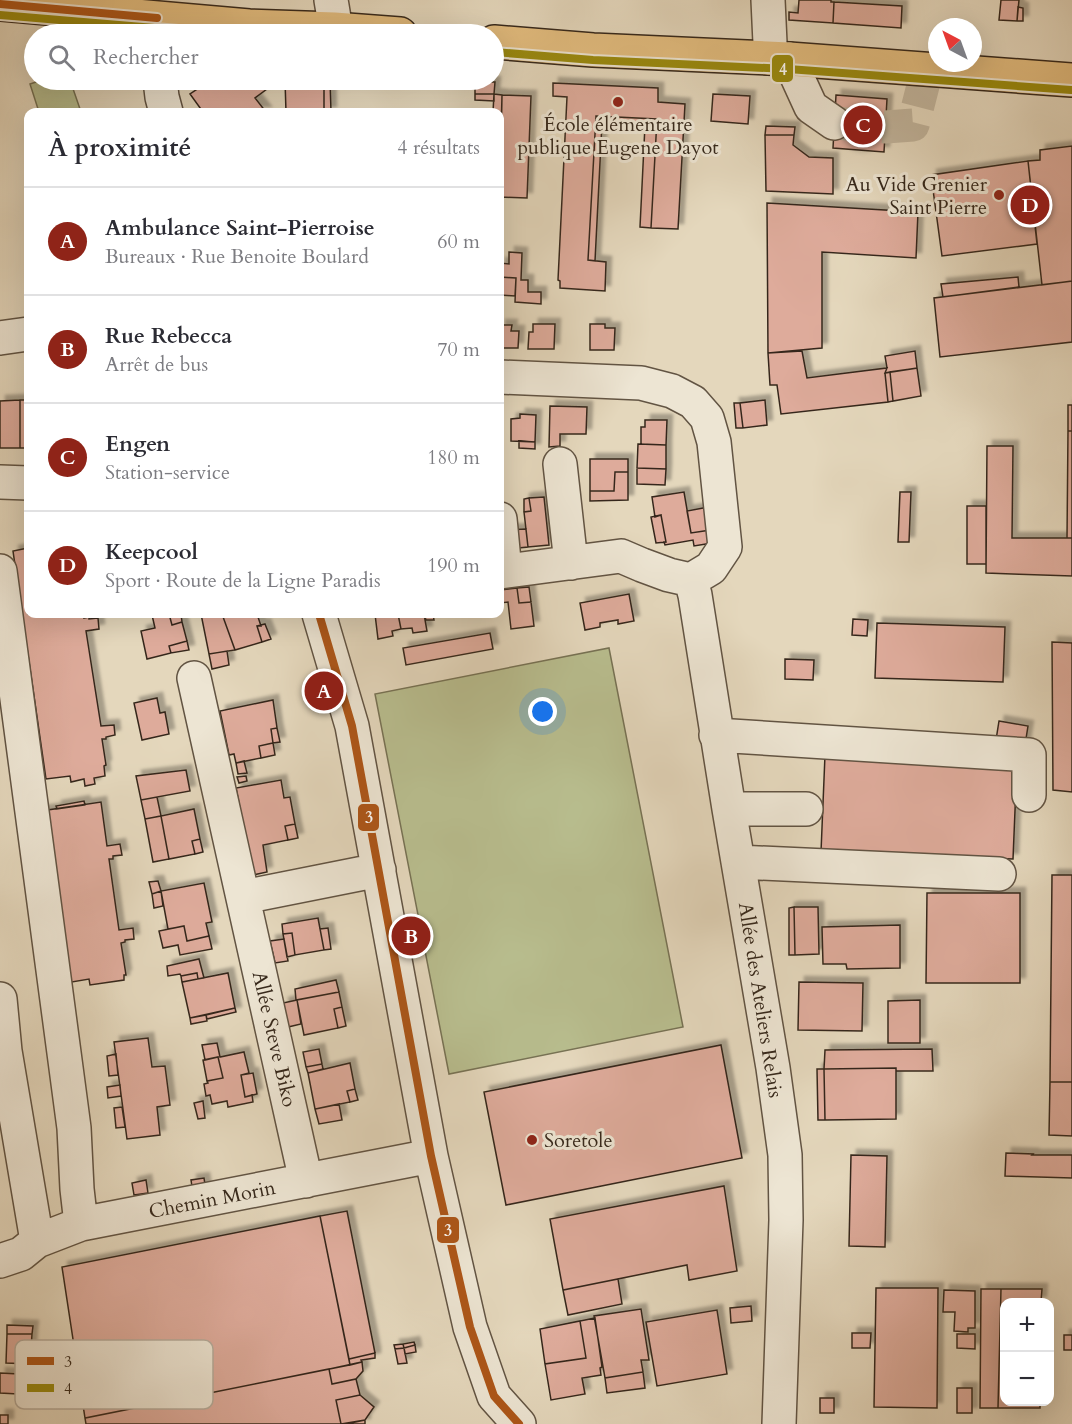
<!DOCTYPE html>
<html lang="fr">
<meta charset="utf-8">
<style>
body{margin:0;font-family:Cardo,serif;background:#f2f2f3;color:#2b2b33}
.controls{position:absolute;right:18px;bottom:18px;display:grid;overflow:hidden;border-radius:12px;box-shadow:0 6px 24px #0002}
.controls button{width:54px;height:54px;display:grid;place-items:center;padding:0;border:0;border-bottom:2px solid #e1e1e2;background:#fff;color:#2b2b33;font:30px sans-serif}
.compass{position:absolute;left:928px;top:18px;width:54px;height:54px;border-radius:50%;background:#fff;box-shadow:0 6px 24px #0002;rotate:319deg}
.you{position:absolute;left:543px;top:712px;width:21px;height:21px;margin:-15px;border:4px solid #fff;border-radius:50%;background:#1a73e8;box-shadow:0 0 0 9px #1a73e833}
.badge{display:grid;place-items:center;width:39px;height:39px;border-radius:50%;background:#8f2418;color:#fff;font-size:20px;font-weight:700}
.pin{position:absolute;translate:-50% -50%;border:3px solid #fff;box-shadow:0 2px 6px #0006}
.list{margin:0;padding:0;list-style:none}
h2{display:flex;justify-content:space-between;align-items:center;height:78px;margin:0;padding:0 24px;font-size:26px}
h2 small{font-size:20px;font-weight:400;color:#7c7c81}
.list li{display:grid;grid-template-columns:39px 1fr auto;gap:18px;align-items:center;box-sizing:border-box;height:108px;padding:0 24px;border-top:2px solid #e1e1e2}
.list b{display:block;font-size:22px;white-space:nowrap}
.list p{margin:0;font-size:20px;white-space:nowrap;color:#7c7c81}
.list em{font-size:20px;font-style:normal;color:#7c7c81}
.icon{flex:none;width:33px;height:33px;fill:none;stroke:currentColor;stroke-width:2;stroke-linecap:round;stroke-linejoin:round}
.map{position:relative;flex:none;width:1072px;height:1424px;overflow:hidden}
.search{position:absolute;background:#fff;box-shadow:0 6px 24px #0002;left:24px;top:24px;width:480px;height:66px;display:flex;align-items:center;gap:15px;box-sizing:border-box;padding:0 21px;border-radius:33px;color:#7c7c81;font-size:22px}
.panel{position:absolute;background:#fff;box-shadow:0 6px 24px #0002;left:24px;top:108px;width:480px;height:510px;border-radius:12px}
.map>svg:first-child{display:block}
.green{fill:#b8bd8e;stroke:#777254;stroke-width:1.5}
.building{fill:#deab9b;stroke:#36281b;stroke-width:1.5;filter:url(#shadow)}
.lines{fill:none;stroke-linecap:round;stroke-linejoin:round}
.minor-tunnel{stroke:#c1b49c;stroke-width:33;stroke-dasharray:33 16;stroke-linecap:butt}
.minor-casing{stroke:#625443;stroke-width:36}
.major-casing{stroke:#36281b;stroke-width:36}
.minor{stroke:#ede5d3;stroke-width:33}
.major{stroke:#e2bc7e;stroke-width:33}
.bus-1-casing{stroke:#ede5d3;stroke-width:12}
.bus-2-casing{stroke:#ede5d3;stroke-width:12}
.bus-1{stroke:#ad5618;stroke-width:8}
.bus-2{stroke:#9a8a0e;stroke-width:8}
.poi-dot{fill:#8f2418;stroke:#ede5d3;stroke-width:2}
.labels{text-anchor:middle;stroke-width:6;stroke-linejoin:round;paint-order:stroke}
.poi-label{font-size:20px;fill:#36281b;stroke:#ede5d3}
.street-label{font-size:20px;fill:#36281b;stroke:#ede5d3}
.key{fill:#ede5d3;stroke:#b6ac9c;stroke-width:1.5}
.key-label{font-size:16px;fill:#36281b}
.line-badge{stroke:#ede5d3;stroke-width:2}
.badge-label{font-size:16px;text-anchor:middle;font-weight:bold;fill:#fff}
</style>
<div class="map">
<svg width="1072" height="1424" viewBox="0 0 1072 1424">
<defs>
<filter id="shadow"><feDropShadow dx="5.5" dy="-5.5" stdDeviation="1.5" flood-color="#0004"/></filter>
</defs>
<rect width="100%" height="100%" fill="#e4d7bc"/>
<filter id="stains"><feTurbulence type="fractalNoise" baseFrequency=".00333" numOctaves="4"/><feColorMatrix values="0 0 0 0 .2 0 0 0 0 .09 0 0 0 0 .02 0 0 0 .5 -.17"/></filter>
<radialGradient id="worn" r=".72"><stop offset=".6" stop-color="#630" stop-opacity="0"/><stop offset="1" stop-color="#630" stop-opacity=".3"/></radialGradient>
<path class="green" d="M 42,80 L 70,80 L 80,109 L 69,112 L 39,112 L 30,84 Z
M 609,648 L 683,1027 L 449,1074 L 375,694 Z"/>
<path class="building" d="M 799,0 L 831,0 L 831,2 L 834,2 L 833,23 L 789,20 L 789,12 L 798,13 Z
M 1001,0 L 1019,0 L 1017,21 L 999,20 Z
M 834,2 L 902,6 L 901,28 L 833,23 Z
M 1018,7 L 1023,8 L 1023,21 L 1017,21 Z
M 211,80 L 265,80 L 267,89 L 255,98 L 266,112 L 203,112 L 190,94 Z
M 285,80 L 324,80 L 324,112 L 286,112 Z
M 324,80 L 330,80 L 331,112 L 324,112 Z
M 475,82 L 495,82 L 494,94 L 475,94 Z
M 553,83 L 658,88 L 658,102 L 685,104 L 678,229 L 651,228 L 657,119 L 596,116 L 588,260 L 606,262 L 605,291 L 560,288 L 560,281 L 558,280 L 567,97 L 553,96 Z
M 475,94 L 494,94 L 494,101 L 475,100 Z
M 494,94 L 502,95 L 500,173 L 500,112 L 493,112 Z
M 713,94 L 750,96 L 748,124 L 711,121 Z
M 502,95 L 531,96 L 527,198 L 500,197 Z
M 836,95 L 887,99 L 884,152 L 833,148 Z
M 596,116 L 657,119 L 651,228 L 640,227 L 645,125 L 602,123 L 595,261 L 588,260 Z
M 766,126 L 795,127 L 794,135 L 765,135 Z
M 765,135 L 794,135 L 793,145 L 809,157 L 833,158 L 833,194 L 766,191 Z
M 1072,146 L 1072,281 L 1042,285 L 1028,161 L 1040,160 L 1040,150 Z
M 1028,161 L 1037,244 L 942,256 L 931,175 Z
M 767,203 L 918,212 L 916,258 L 822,252 L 822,348 L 768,353 Z
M 509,252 L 522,253 L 521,280 L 528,280 L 528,292 L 541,292 L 541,304 L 515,302 L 516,278 L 500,277 L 500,263 L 509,264 Z
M 500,277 L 516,278 L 515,296 L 500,295 Z
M 1018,277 L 1019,287 L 943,297 L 941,284 Z
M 1072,281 L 1072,342 L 940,357 L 934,298 Z
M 533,324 L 555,324 L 554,349 L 528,349 L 529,332 L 533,332 Z
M 590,324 L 605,324 L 605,328 L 615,328 L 614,350 L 590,350 Z
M 500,325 L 512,325 L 511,331 L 519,331 L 518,348 L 500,348 Z
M 802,351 L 807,378 L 887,368 L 885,373 L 888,402 L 781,414 L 777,385 L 770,385 L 768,353 Z
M 915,351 L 917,368 L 885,373 L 887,368 L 885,356 Z
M 917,368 L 921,396 L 893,401 L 890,372 Z
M 890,372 L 893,401 L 888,402 L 885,373 Z
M 20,400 L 28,400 L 28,448 L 20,448 Z
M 20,400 L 20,448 L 0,448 L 0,401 Z
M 765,400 L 767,425 L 743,428 L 740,403 Z
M 734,403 L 740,403 L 743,428 L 736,428 Z
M 1068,405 L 1072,405 L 1072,431 L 1068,431 Z
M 550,406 L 587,407 L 586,434 L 560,434 L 560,446 L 549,447 Z
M 520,414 L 536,415 L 535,442 L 511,441 L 511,419 L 520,418 Z
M 645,420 L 667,420 L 666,445 L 641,444 L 641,427 L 645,427 Z
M 1068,431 L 1072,431 L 1072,538 L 1067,538 Z
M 519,441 L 535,442 L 535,449 L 519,448 Z
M 638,444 L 666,445 L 666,469 L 637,468 Z
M 987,446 L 1013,446 L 1012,538 L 1072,538 L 1072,576 L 986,573 Z
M 590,459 L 628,459 L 628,472 L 615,472 L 614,491 L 590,491 Z
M 637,468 L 666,469 L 665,485 L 637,484 Z
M 615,472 L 628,472 L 628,500 L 590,501 L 590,491 L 614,491 Z
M 684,492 L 691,533 L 717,529 L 718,542 L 694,546 L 693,540 L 665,545 L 664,542 L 666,542 L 661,515 L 655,517 L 652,497 Z
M 900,492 L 911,492 L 909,542 L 898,542 Z
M 544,497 L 549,545 L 528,547 L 524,512 L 531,511 L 529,498 Z
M 529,498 L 531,511 L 524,512 L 524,499 Z
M 714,506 L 717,529 L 691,533 L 687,511 Z
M 967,506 L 986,506 L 986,564 L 967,564 Z
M 661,515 L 666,542 L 656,543 L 651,517 Z
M 526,529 L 528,547 L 508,549 L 506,530 Z
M 28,548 L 28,614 L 84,614 L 84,618 L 89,617 L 89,619 L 98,618 L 99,629 L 86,631 L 101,726 L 114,725 L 115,735 L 106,737 L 106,739 L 102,739 L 106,765 L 104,766 L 105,776 L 94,778 L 95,784 L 85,786 L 84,779 L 71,782 L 70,776 L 46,779 L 13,551 Z
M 529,587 L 531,602 L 519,603 L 517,588 Z
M 517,588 L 519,603 L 531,602 L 534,626 L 511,629 L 508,602 L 500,603 L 500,590 Z
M 629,594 L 634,621 L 618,624 L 618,620 L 600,623 L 600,627 L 585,630 L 580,603 Z
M 157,614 L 169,614 L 172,625 L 182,622 L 187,641 L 169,646 L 171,653 L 147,659 L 141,631 L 155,628 L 152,615 Z
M 169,614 L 181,614 L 182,622 L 172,625 Z
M 201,614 L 222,614 L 235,650 L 209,654 Z
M 222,614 L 257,614 L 261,626 L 257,626 L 262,642 L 235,650 Z
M 375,614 L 398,614 L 401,629 L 392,631 L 393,636 L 378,639 Z
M 398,614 L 424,614 L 427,631 L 413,633 L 412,628 L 401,629 Z
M 424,614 L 433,614 L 434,620 L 426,620 Z
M 853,619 L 868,620 L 867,636 L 852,635 Z
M 877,623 L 1005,627 L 1003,682 L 875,678 Z
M 265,624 L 271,639 L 262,642 L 257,626 Z
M 490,633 L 493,649 L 406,665 L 403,648 Z
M 187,641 L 189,650 L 171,653 L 169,646 Z
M 1052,642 L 1072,643 L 1072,792 L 1053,790 Z
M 227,651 L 229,665 L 212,669 L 209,654 Z
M 785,659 L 814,660 L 813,680 L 785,679 Z
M 157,698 L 160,713 L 165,712 L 169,734 L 142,740 L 134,703 Z
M 273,700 L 277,728 L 271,729 L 273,743 L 259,746 L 261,758 L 236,763 L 234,754 L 229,755 L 220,711 Z
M 999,721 L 1028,726 L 1025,745 L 996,740 Z
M 277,728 L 280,742 L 273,743 L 271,729 Z
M 273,743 L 275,755 L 261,758 L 259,746 Z
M 825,755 L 1017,762 L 1013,859 L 821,852 Z
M 244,761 L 247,773 L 238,774 L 236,763 Z
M 186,770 L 190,791 L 141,800 L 136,776 Z
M 246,776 L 247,781 L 239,783 L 237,777 Z
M 281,780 L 284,798 L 290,797 L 295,824 L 285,826 L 288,840 L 263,845 L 267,872 L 253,875 L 236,788 Z
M 157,797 L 161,816 L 145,819 L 141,800 Z
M 84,801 L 85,805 L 57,809 L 56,806 Z
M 101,802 L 107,846 L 120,844 L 122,855 L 113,856 L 113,859 L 109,859 L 119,930 L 133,928 L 134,939 L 125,940 L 125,942 L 121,943 L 126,975 L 124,975 L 124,980 L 90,985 L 89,979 L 66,983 L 41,811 Z
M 194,809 L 200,839 L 192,841 L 195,854 L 169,859 L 161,816 Z
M 161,816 L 169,859 L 153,862 L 145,819 Z
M 295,824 L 298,838 L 288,840 L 285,826 Z
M 200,839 L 203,852 L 195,854 L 192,841 Z
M 1052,875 L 1072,875 L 1072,1082 L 1050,1082 Z
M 158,881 L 161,891 L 152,894 L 149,882 Z
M 204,883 L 212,922 L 206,923 L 209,936 L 187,941 L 184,926 L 168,929 L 161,891 Z
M 161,891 L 163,906 L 154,908 L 152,894 Z
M 927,893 L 1020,893 L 1020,983 L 926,983 Z
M 794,907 L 818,907 L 819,954 L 795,955 Z
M 794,907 L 795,955 L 789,955 L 789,908 Z
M 318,918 L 324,950 L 295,955 L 292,933 L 283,934 L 282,924 Z
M 900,925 L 900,968 L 847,969 L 846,964 L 823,964 L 822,927 Z
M 184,926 L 187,941 L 209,936 L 212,949 L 180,955 L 178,945 L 163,948 L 159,931 Z
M 328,928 L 331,949 L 324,950 L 320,929 Z
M 292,933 L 295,955 L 287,957 L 283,934 Z
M 284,939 L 288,961 L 275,963 L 270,941 Z
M 199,959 L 204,978 L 198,979 L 197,973 L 181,976 L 180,974 L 168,976 L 167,966 Z
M 197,973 L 198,979 L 182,982 L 181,976 Z
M 228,973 L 235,1008 L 190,1018 L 182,982 Z
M 336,980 L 339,992 L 296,1000 L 295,989 Z
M 799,982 L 863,983 L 862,1031 L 798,1030 Z
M 339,992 L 342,1007 L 334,1009 L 338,1028 L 304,1035 L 297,1000 Z
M 297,1000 L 301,1024 L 288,1027 L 283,1003 Z
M 920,1000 L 920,1043 L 888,1043 L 888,1001 Z
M 342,1007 L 346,1026 L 338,1028 L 334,1009 Z
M 235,1008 L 236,1012 L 207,1019 L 206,1015 Z
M 206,1015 L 207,1021 L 191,1024 L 190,1018 Z
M 148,1038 L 152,1067 L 165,1066 L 170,1105 L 157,1107 L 160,1135 L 127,1139 L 114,1042 Z
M 217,1043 L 220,1057 L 244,1052 L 249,1073 L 241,1075 L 245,1097 L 252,1095 L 253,1102 L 228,1107 L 227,1101 L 212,1104 L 210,1095 L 206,1096 L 204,1084 L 208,1083 L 207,1081 L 223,1078 L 218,1057 L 205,1060 L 202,1045 Z
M 721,1045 L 742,1158 L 506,1205 L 484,1092 Z
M 319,1049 L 322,1064 L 306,1067 L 303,1052 Z
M 932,1049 L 933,1071 L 896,1071 L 896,1068 L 824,1069 L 825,1050 Z
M 116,1054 L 118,1075 L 109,1076 L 107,1056 Z
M 218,1057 L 223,1078 L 207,1081 L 203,1060 Z
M 350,1063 L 355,1089 L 347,1091 L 350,1102 L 315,1109 L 308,1073 Z
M 322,1064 L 323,1069 L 308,1073 L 306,1067 Z
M 896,1068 L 896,1119 L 825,1120 L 824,1069 Z
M 817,1069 L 824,1069 L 825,1120 L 818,1120 Z
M 253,1073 L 257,1094 L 245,1097 L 241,1075 Z
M 1050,1082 L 1072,1082 L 1072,1136 L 1049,1135 Z
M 120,1085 L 121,1096 L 108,1098 L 107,1087 Z
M 355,1089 L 358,1100 L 350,1102 L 347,1091 Z
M 203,1101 L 205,1118 L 198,1119 L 194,1103 Z
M 339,1104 L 342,1120 L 319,1124 L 315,1109 Z
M 122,1107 L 125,1127 L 116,1128 L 114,1108 Z
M 1006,1153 L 1033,1154 L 1032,1155 L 1072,1155 L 1072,1178 L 1005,1176 Z
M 851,1155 L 887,1156 L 885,1247 L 849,1246 Z
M 204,1178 L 206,1191 L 193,1193 L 191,1180 Z
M 146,1180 L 148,1193 L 134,1195 L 132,1183 Z
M 724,1186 L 737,1271 L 689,1280 L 687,1265 L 563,1290 L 550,1219 Z
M 347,1211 L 375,1353 L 349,1359 L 320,1216 Z
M 320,1216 L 350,1365 L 85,1418 L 62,1267 Z
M 618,1279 L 622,1304 L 568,1315 L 563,1290 Z
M 876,1288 L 938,1288 L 937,1408 L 874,1407 Z
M 981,1289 L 1001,1289 L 998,1408 L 980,1408 Z
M 1001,1289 L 1042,1289 L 1041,1302 L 1004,1302 L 1004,1402 L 1040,1402 L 1040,1408 L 998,1408 Z
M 944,1290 L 975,1291 L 975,1328 L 968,1328 L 968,1332 L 954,1331 L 955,1312 L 943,1312 Z
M 751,1306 L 752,1321 L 731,1323 L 730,1308 Z
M 641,1309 L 649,1360 L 641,1360 L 643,1372 L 605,1378 L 594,1316 Z
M 717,1310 L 727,1374 L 657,1386 L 646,1322 Z
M 595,1318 L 602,1367 L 600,1368 L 601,1375 L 582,1378 L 585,1394 L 551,1400 L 545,1364 L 586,1358 L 580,1321 Z
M 580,1321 L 586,1358 L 545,1364 L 540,1329 Z
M 7,1325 L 33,1326 L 32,1334 L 7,1334 Z
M 852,1333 L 871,1333 L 870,1348 L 852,1348 Z
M 7,1334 L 32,1334 L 30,1364 L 6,1363 Z
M 957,1334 L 975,1334 L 975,1349 L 957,1348 Z
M 1064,1335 L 1072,1335 L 1072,1350 L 1064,1350 Z
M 414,1342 L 415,1345 L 404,1348 L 403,1344 Z
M 403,1344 L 404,1348 L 395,1349 L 394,1345 Z
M 415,1345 L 416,1352 L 405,1354 L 404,1348 Z
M 404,1348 L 407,1363 L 398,1364 L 395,1349 Z
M 375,1353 L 375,1358 L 361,1360 L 362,1362 L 350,1365 L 349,1359 Z
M 362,1362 L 363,1371 L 356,1379 L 332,1384 L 329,1369 Z
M 329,1369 L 332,1384 L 356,1379 L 360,1395 L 336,1400 L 341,1424 L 86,1424 L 85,1418 Z
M 643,1372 L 645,1388 L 607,1393 L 605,1378 Z
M 0,1373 L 19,1374 L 18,1394 L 0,1393 Z
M 957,1388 L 972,1388 L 972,1413 L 957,1413 Z
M 360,1395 L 374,1407 L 365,1420 L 341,1424 L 336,1400 Z
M 820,1398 L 834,1398 L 834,1413 L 820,1413 Z
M 0,1415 L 8,1415 L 8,1424 L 0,1424 Z
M 365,1420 L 365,1424 L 346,1424 Z"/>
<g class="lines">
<path class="minor-tunnel" d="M 834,123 L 886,127 L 913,125 L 927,70"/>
<defs>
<path id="minor" d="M 331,0 L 334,18 L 334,29
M 768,0 L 770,43 L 769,58
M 789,59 L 811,107 L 834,123
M 160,80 L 162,97 L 166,112
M 0,338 L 28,334
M 500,377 L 641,383 L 672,391 L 693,402 L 707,418 L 714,442 L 725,547 L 711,568 L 691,580
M 560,464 L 571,563
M 0,482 L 28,483
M 500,519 L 505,571
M 0,571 L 74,1128 L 77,1189 L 81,1224
M 500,572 L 621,556 L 642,565 L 669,575 L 691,580
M 691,580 L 695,595 L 729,809 L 773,1068 L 785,1155 L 786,1220 L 779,1424
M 319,614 L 352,726 L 431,1156 L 470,1327 L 494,1396 L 519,1424
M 194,678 L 306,1181
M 716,735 L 1029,755 L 1029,795
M 729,809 L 806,809
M 738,862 L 999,874
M 243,897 L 379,870
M 0,999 L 5,1051 L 37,1241
M 0,1261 L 21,1254 L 37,1241 L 81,1224 L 431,1156"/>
<path id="major" d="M 0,4 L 249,26 L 334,29 L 400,34
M 494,42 L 593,50 L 789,59 L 1072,80"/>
</defs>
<use href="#minor" class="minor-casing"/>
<use href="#major" class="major-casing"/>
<use href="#minor" class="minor"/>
<use href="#major" class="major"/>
<defs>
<path id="bus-1" d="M 0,4 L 157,18
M 319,614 L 352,726 L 431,1156 L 470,1327 L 494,1396 L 519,1424"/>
<path id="bus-2" d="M 0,15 L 226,34
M 494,52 L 593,60 L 788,69 L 1071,90"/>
</defs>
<use href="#bus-1" class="bus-1-casing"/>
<use href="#bus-2" class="bus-2-casing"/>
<use href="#bus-1" class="bus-1"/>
<use href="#bus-2" class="bus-2"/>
</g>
<g class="poi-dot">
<circle cx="618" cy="102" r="6"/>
<circle cx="999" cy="195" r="6"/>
<circle cx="532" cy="1140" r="6"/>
</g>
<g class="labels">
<g class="poi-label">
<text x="618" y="131">École élémentaire<tspan x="618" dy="23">publique Eugene Dayot</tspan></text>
<text x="987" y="191" text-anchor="end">Au Vide Grenier<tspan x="987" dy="23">Saint Pierre</tspan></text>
<text x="544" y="1147" text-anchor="start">Soretole</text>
</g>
<g class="street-label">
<text transform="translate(761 1000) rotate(81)" y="7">Allée des Ateliers Relais</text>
<text transform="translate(275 1039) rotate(77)" y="7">Allée Steve Biko</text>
<text transform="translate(212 1199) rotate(-11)" y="7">Chemin Morin</text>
</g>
</g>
<rect x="15" y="1340" width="198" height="69" rx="9" class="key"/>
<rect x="27" y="1357" width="27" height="8" fill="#ad5618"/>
<rect x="27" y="1384" width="27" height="8" fill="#9a8a0e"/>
<g class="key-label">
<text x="64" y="1367">3</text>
<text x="64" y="1394">4</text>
</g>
<g class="line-badge">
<rect x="771" y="54" width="23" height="29" rx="6" fill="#9a8a0e"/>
<rect x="357" y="803" width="23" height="29" rx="6" fill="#ad5618"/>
<rect x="436" y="1216" width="24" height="28" rx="6" fill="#ad5618"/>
</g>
<g class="badge-label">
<text x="783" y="75">4</text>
<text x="369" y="823">3</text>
<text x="448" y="1236">3</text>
</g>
<rect width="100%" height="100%" filter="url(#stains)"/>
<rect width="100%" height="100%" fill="url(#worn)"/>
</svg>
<div class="controls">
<button>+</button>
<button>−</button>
</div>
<svg class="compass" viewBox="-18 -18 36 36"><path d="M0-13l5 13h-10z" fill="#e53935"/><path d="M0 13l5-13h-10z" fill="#7c7c81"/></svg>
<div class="you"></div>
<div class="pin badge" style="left:324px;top:691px">A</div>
<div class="pin badge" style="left:411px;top:936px">B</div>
<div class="pin badge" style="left:863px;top:125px">C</div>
<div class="pin badge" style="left:1030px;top:205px">D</div>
<div class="search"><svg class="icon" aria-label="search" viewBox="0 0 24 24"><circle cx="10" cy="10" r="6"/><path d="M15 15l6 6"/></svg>Rechercher</div>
<section class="panel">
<h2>À proximité<small>4 résultats</small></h2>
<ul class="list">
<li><span class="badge">A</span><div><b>Ambulance Saint-Pierroise</b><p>Bureaux · Rue Benoite Boulard</p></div><em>60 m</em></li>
<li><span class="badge">B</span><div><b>Rue Rebecca</b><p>Arrêt de bus</p></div><em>70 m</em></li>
<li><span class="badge">C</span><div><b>Engen</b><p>Station-service</p></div><em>180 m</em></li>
<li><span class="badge">D</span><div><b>Keepcool</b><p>Sport · Route de la Ligne Paradis</p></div><em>190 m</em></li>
</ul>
</section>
</div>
